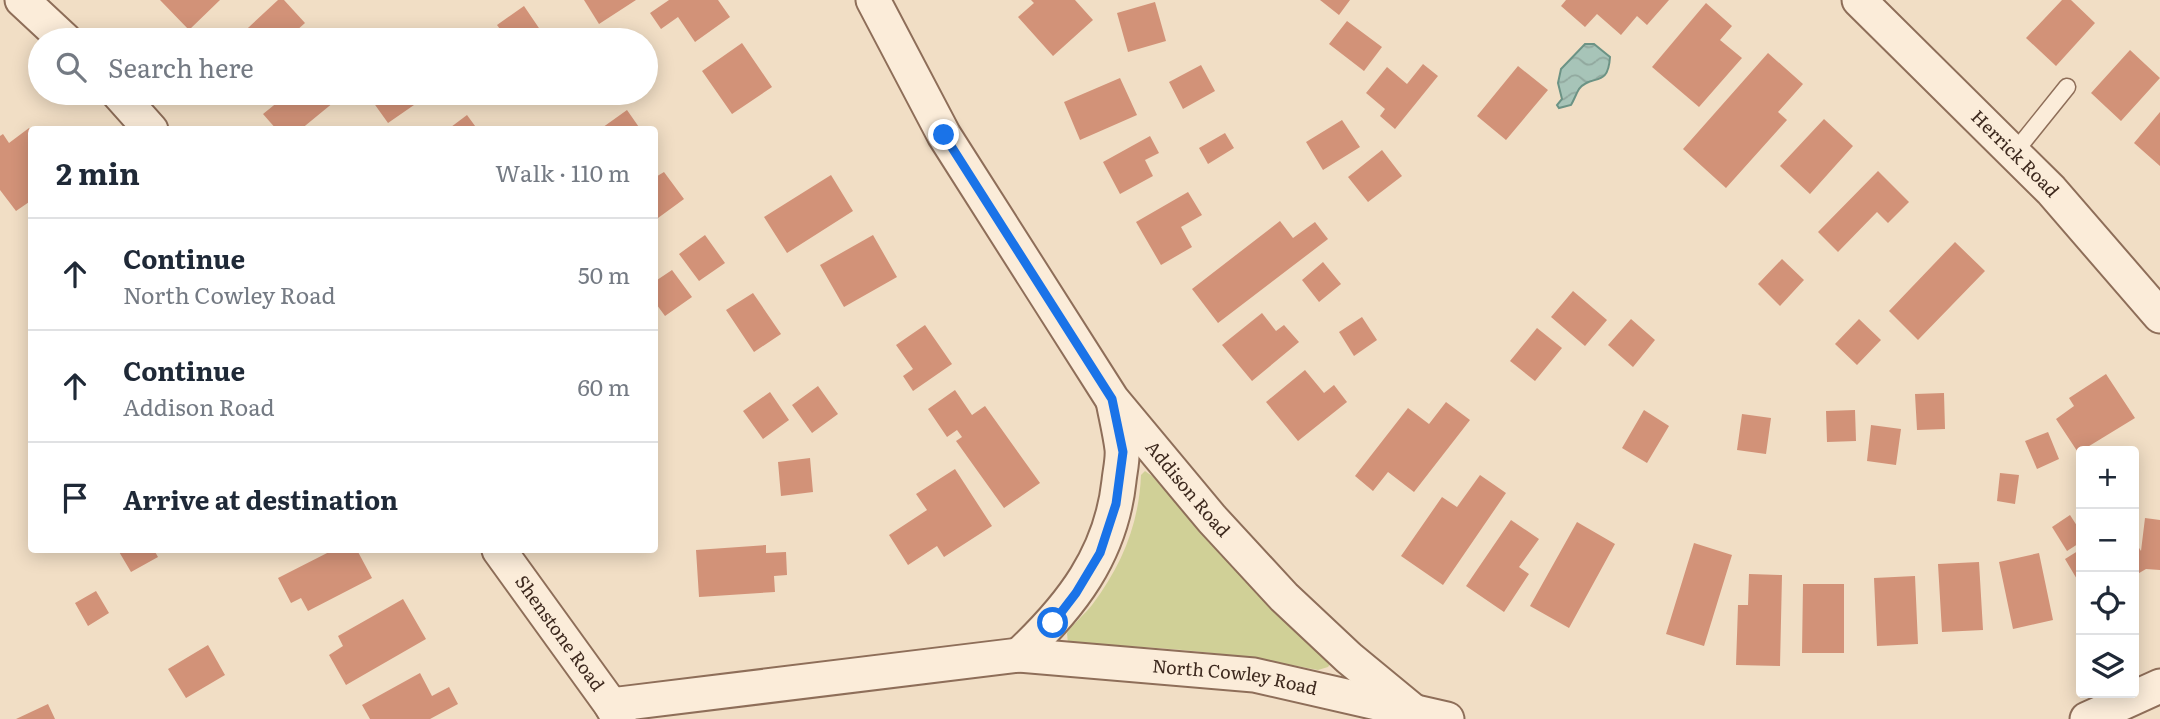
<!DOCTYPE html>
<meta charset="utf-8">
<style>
body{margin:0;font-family:Literata,serif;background:#f6f6f7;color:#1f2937}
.controls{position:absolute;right:21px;bottom:21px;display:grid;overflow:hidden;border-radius:7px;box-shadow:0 4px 18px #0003}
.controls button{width:63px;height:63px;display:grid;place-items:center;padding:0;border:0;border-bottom:2px solid #e0e1e3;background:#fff;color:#1f2937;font:35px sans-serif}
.stop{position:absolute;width:21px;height:21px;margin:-16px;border:5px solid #1a73e8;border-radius:50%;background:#fff}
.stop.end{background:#1a73e8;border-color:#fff;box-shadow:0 2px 7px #0008}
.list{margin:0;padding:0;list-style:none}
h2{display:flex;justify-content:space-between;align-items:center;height:91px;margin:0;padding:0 28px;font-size:30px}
h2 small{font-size:23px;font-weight:400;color:#747a83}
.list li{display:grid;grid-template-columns:46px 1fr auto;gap:21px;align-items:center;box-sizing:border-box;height:112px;padding:0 28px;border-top:2px solid #e0e1e3}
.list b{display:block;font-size:26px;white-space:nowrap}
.list p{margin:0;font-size:23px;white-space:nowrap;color:#747a83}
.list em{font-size:23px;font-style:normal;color:#747a83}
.icon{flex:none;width:38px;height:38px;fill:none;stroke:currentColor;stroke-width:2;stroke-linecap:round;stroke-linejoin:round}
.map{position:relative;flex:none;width:2160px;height:719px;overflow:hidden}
.search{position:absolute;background:#fff;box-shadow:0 4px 18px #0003;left:28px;top:28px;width:630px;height:77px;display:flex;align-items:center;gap:18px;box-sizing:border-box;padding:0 24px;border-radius:38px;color:#747a83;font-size:26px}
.panel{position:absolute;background:#fff;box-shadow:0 4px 18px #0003;left:28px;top:126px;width:630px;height:427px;border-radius:7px}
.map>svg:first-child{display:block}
.park{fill:#d0d097}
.water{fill:url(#water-waves);stroke:#6c9385;stroke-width:2}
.building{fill:#d29278}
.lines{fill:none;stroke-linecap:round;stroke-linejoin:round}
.service-casing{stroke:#8e6e59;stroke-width:19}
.minor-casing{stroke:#8e6e59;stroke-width:37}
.service{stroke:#fbecd9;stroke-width:16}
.minor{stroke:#fbecd9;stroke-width:33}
.route{stroke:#1a73e8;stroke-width:9}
.labels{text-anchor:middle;stroke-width:7;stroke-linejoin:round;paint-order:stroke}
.street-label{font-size:18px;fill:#3d291e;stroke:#f8e9d5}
</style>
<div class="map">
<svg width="2160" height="719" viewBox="0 0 2160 719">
<defs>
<pattern id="water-waves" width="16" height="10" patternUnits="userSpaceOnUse" patternTransform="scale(1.75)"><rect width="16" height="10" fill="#a7c4b8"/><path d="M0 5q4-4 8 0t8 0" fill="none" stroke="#91a89e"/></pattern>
</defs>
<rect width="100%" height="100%" fill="#f1dec5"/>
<path class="park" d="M 1145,471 L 1152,476 L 1236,571 L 1296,632 L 1327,658 L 1330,664 L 1328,667 L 1318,670 C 1236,654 1155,644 1071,646 L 1068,644 L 1067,633 C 1074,623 1084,615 1092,605 C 1122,565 1139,524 1141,475 Z"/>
<path class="water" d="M 1585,44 L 1594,44 L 1610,57 C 1608,89 1592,73 1579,89 C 1576,94 1574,100 1571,105 L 1559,108 L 1557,105 L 1562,99 L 1558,83 L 1561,69 Z"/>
<path class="building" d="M 160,0 L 220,0 L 189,30 Z
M 278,0 L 284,0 L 305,23 L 286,40 L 235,40 Z
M 584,0 L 636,0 L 599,24 Z
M 669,0 L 718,0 L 730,17 L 695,42 L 678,17 L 661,29 L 650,13 Z
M 1031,0 L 1075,0 L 1093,20 L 1053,56 L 1018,17 L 1034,3 Z
M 1320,0 L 1350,0 L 1339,15 Z
M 1566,0 L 1669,0 L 1647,25 L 1637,16 L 1621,35 L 1597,14 L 1585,27 L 1561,6 Z
M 2062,0 L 2071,0 L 2095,23 L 2056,66 L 2026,38 Z
M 1155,2 L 1166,41 L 1128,52 L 1117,13 Z
M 1706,3 L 1732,26 L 1720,40 L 1742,58 L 1699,107 L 1652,67 Z
M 524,6 L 543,34 L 534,40 L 508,40 L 497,25 Z
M 1347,21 L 1382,47 L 1364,71 L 1329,44 Z
M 742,43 L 772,87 L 732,114 L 702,71 Z
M 2130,50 L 2160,78 L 2121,121 L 2091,93 Z
M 1768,53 L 1803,84 L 1778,112 L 1787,120 L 1726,188 L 1683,149 Z
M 1423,64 L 1438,76 L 1395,129 L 1380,116 L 1385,109 L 1366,93 L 1387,67 L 1407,84 Z
M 1201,65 L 1215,91 L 1183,109 L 1169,82 Z
M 1518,66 L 1548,90 L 1506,140 L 1477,116 Z
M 1120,78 L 1137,115 L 1080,140 L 1064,102 Z
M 289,93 L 345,93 L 300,130 L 277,130 L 263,114 Z
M 372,93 L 406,93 L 414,105 L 388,123 L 368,95 Z
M 627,110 L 641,130 L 599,130 Z
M 2160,112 L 2160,166 L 2134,143 Z
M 467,115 L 478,130 L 447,130 Z
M 1824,119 L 1853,146 L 1810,194 L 1780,166 Z
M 1342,120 L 1360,147 L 1323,170 L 1306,142 Z
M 29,128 L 32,131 L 32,200 L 16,211 L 0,190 L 0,136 L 3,134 L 9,143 Z
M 1225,133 L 1234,148 L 1208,164 L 1199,148 Z
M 1150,136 L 1159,153 L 1145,160 L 1153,176 L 1120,194 L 1103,162 Z
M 1382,150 L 1402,176 L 1368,202 L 1348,177 Z
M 1878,171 L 1909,202 L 1888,223 L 1877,212 L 1838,252 L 1818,232 Z
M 664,172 L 684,199 L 658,218 L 654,213 L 654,178 Z
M 831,175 L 853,211 L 787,253 L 764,217 Z
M 1188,192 L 1202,215 L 1181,227 L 1192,247 L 1161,265 L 1136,222 Z
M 1280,221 L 1293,238 L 1315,222 L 1328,239 L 1218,323 L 1192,289 Z
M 705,235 L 725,263 L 699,281 L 679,254 Z
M 873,235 L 897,277 L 844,307 L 820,265 Z
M 1955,242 L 1985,271 L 1918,340 L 1889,311 Z
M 1782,259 L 1804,280 L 1780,306 L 1758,284 Z
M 1323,262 L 1341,284 L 1319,302 L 1302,280 Z
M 672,270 L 692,297 L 665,316 L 654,301 L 654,282 Z
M 1573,291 L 1607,320 L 1585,346 L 1551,317 Z
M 753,293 L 781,334 L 754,352 L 726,310 Z
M 1262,313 L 1276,331 L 1284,325 L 1299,342 L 1252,381 L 1222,345 Z
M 1362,317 L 1377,340 L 1354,356 L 1339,332 Z
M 1631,319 L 1655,340 L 1633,367 L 1608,345 Z
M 1859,319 L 1881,340 L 1857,365 L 1835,344 Z
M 925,325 L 952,364 L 913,391 L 903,376 L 913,369 L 896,345 Z
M 1537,328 L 1562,348 L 1535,381 L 1510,361 Z
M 1305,370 L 1324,393 L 1334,385 L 1347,402 L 1298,441 L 1266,402 Z
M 2106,374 L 2135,418 L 2081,451 L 2081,457 L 2056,419 L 2074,406 L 2069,398 Z
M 818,386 L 838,414 L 812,433 L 792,405 Z
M 955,390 L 972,415 L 985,406 L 1040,483 L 1004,508 L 956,441 L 962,437 L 957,430 L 947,437 L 928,409 Z
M 770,392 L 789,420 L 763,439 L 743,411 Z
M 1944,393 L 1945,429 L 1917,430 L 1915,394 Z
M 1446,402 L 1470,420 L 1414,492 L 1388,472 L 1373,491 L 1355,476 L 1408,408 L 1429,424 Z
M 1644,410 L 1669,426 L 1647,463 L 1622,448 Z
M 1855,410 L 1856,441 L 1827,442 L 1826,411 Z
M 1742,414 L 1771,418 L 1766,454 L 1737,450 Z
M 1871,425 L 1901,429 L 1896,465 L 1867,461 Z
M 2048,432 L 2059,459 L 2037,469 L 2025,441 Z
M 810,458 L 813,492 L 781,496 L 778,462 Z
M 955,469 L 992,526 L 944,557 L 937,546 L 908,565 L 889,535 L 927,510 L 916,494 Z
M 2000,473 L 2019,475 L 2015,504 L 1997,501 Z
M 1480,475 L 1506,493 L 1443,585 L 1401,556 L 1442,497 L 1457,507 Z
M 2070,515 L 2081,532 L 2081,542 L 2067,551 L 2052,527 Z
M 2145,518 L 2160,520 L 2160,570 L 2146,569 L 2134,576 L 2134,540 L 2141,551 Z
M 1511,520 L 1539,539 L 1519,567 L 1529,574 L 1504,612 L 1466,586 Z
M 1577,522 L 1615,544 L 1569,628 L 1530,606 Z
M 1694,543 L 1732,555 L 1704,646 L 1666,634 Z
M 766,545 L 766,553 L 786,552 L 787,575 L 774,576 L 775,592 L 699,597 L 696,550 Z
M 2081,549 L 2081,586 L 2065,559 Z
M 118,550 L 154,550 L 158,557 L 131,572 Z
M 333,550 L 357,550 L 372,578 L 308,611 L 301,598 L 291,603 L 278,578 Z
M 2039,553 L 2053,620 L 2013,629 L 1999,562 Z
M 1979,562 L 1983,630 L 1942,632 L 1938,564 Z
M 1749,574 L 1782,575 L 1780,666 L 1736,665 L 1738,605 L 1748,605 Z
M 1915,576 L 1918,644 L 1877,646 L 1874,578 Z
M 1803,584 L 1844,584 L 1844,653 L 1802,653 Z
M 96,591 L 109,613 L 88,626 L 75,603 Z
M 403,599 L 426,639 L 346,685 L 329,655 L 343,646 L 338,636 Z
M 208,645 L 225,675 L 186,698 L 168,669 Z
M 420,673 L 432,696 L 449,687 L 458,704 L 430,719 L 370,719 L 362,705 Z
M 48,704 L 55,719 L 16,719 Z"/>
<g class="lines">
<defs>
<path id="service" d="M 2014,153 L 2067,87"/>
<g id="minor">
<path d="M 22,0 L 65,40"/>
<path id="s1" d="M 873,0 L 944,135 L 1112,399 L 1212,519 L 1284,597 L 1349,658 L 1423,719"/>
<path id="s2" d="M 1859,0 L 2051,190 L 2160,316"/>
<path d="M 118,93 L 151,130"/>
<path id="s3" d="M 499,550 L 611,705 L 619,719"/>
<path d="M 1019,655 C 1071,606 1111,555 1119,481 C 1120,471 1123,459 1122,449 C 1120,433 1116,417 1113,401"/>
<path id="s4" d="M 611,705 L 1019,655 L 1254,675 L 1447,719"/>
<path d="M 2087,719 L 2160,686"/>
</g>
</defs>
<use href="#service" class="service-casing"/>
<use href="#minor" class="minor-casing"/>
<use href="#service" class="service"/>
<use href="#minor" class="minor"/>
</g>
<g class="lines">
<path class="route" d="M 944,135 L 1112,399 L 1123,452 L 1116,504 L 1100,553 L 1076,593 L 1053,623"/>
</g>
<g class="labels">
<g class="street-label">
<text dy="6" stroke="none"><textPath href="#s2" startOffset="219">Herrick Road</textPath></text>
<text dy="6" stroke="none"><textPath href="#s1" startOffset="583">Addison Road</textPath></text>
<text dy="6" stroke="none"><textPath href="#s3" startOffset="103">Shenstone Road</textPath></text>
<text dy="6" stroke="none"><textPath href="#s4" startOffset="628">North Cowley Road</textPath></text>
</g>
</g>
</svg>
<div class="controls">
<button>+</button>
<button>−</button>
<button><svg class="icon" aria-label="locate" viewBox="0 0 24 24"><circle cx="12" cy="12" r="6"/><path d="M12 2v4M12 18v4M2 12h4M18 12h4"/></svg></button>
<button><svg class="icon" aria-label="layers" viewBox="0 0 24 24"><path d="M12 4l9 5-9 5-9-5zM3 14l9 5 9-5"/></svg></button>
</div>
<div class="stop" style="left:1053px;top:623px"></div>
<div class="stop end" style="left:944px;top:135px"></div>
<div class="search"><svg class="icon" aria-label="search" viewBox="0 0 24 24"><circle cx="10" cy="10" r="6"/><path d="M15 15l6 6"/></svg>Search here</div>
<section class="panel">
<h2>2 min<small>Walk · 110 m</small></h2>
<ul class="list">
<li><svg class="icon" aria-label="ahead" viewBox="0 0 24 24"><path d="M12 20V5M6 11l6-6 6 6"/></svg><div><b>Continue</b><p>North Cowley Road</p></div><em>50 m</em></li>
<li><svg class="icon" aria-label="ahead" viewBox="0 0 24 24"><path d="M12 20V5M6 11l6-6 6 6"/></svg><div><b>Continue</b><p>Addison Road</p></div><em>60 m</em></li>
<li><svg class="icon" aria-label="arrive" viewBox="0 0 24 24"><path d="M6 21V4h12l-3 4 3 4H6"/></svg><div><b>Arrive at destination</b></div></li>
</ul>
</section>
</div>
